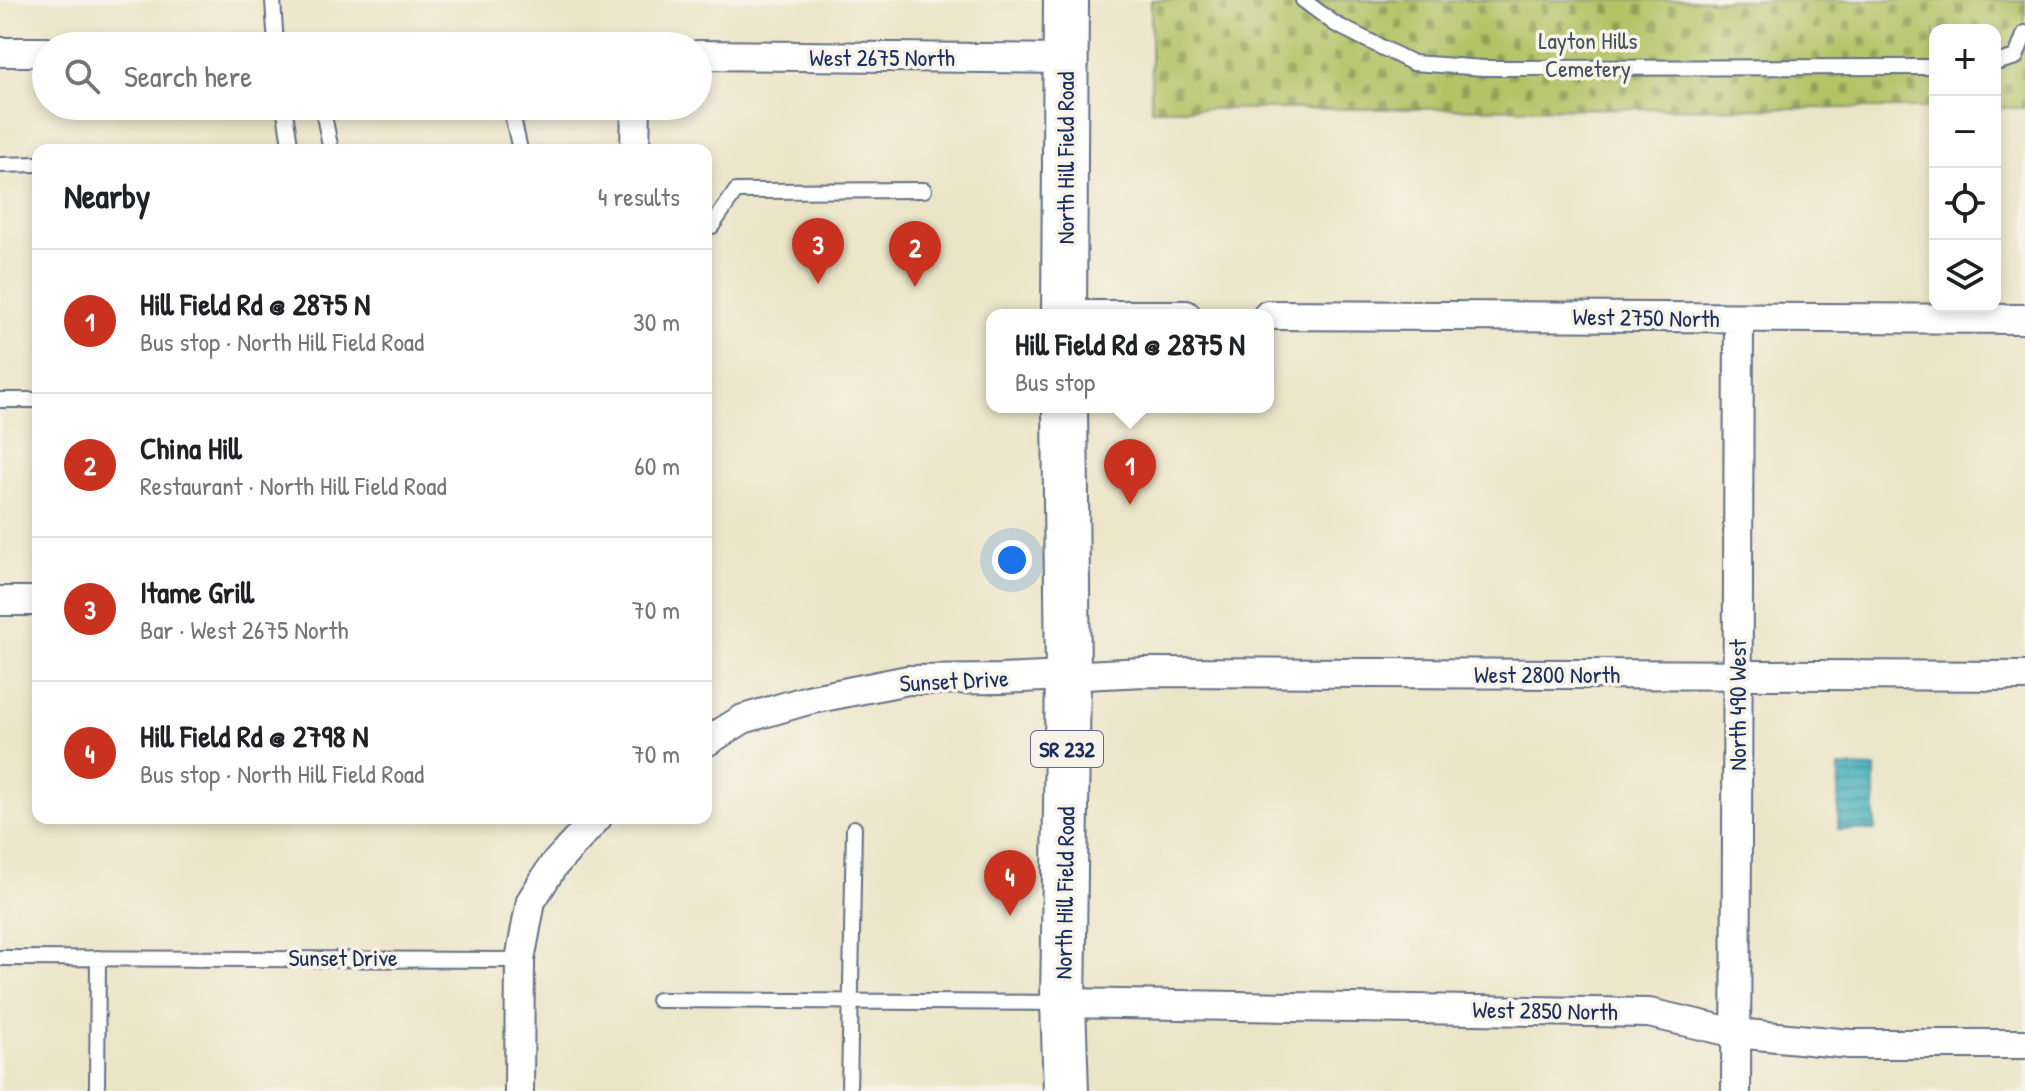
<!DOCTYPE html>
<meta charset="utf-8">
<style>
body{margin:0;font-family:"Patrick Hand",sans-serif;background:#f2f2f2;color:#202124}
.controls{position:absolute;right:24px;top:24px;display:grid;overflow:hidden;border-radius:16px;box-shadow:0 4px 12px #0003}
.controls button{width:72px;height:72px;display:grid;place-items:center;padding:0;border:0;border-bottom:2px solid #e0e0e0;background:#fff;color:#202124;font:40px sans-serif}
.you{position:absolute;left:1012px;top:560px;width:28px;height:28px;margin:-20px;border:6px solid #fff;border-radius:50%;background:#1a73e8;box-shadow:0 0 0 12px #1a73e833}
.badge{display:grid;place-items:center;width:52px;height:52px;border-radius:50%;background:#c8321e;color:#fff;font-size:26px;font-weight:700}
.pin{position:absolute;translate:-50% -66px;filter:drop-shadow(0 2px 4px #0008)}
.pin::after{content:'';position:absolute;top:42px;width:28px;height:24px;background:inherit;clip-path:polygon(0 0,100% 0,50% 100%)}
.popup{position:absolute;left:986px;top:309px;width:288px;height:104px;box-sizing:border-box;display:grid;place-content:center;border-radius:16px;background:#fff;filter:drop-shadow(0 2px 6px #0005);font-size:26px;white-space:nowrap;color:#757577}
.popup b{font-size:30px;color:#202124}
.popup::after{content:'';position:absolute;left:50%;top:100%;margin-left:-16px;border:16px solid transparent;border-top-color:#fff}
.list{margin:0;padding:0;list-style:none}
h2{display:flex;justify-content:space-between;align-items:center;height:104px;margin:0;padding:0 32px;font-size:34px}
h2 small{font-size:26px;font-weight:400;color:#757577}
.list li{display:grid;grid-template-columns:52px 1fr auto;gap:24px;align-items:center;box-sizing:border-box;height:144px;padding:0 32px;border-top:2px solid #e0e0e0}
.list b{display:block;font-size:30px;white-space:nowrap}
.list p{margin:0;font-size:26px;white-space:nowrap;color:#757577}
.list em{font-size:26px;font-style:normal;color:#757577}
.icon{flex:none;width:44px;height:44px;fill:none;stroke:currentColor;stroke-width:2;stroke-linecap:round;stroke-linejoin:round}
.map{position:relative;flex:none;width:2025px;height:1091px;overflow:hidden}
.search{position:absolute;background:#fff;box-shadow:0 4px 12px #0003;left:32px;top:32px;width:680px;height:88px;display:flex;align-items:center;gap:20px;box-sizing:border-box;padding:0 28px;border-radius:44px;color:#757577;font-size:30px}
.panel{position:absolute;background:#fff;box-shadow:0 4px 12px #0003;left:32px;top:144px;width:680px;height:680px;border-radius:16px}
.map>svg:first-child{display:block}
.cemetery{fill:url(#cemetery-stones);stroke:#687962;stroke-width:2}
.water{fill:url(#water-rules);stroke:#2c6e8b;stroke-width:2}
.lines{fill:none;stroke-linecap:round;stroke-linejoin:round}
.service-casing{stroke:#646f83;stroke-width:18}
.minor-casing{stroke:#646f83;stroke-width:32}
.primary-casing{stroke:#646f83;stroke-width:48}
.service{stroke:#fff;stroke-width:14}
.minor{stroke:#fff;stroke-width:28}
.primary{stroke:#fff;stroke-width:44}
.labels{text-anchor:middle;stroke-width:7;stroke-linejoin:round;paint-order:stroke}
.shield{fill:#f7f3e8;stroke:#5d6a87;stroke-width:2}
.shield-label{font-size:22px;font-weight:bold;fill:#1b2f5e}
.park-label{font-size:24px;fill:#415460;stroke:#f7f3e8}
.street-label{font-size:24px;fill:#1b2f5e;stroke:#f7f3e8}
</style>
<div class="map">
<svg width="2025" height="1091" viewBox="0 0 2025 1091">
<defs>
<pattern id="cemetery-stones" width="16" height="16" patternUnits="userSpaceOnUse" patternTransform="scale(2)"><rect width="16" height="16" fill="#b4c366"/><path d="M2 7V4a2 2 0 0 1 4 0v3zM10 15v-3a2 2 0 0 1 4 0v3z" fill="#929f57"/></pattern>
<pattern id="water-rules" width="6" height="5" patternUnits="userSpaceOnUse" patternTransform="scale(2)"><rect width="6" height="5" fill="#3dadb8"/><path d="M0 2.5h6" fill="none" stroke="#328d99"/></pattern>
</defs>
<rect width="100%" height="100%" fill="#f7f3e8"/>
<filter id="ink" filterUnits="userSpaceOnUse"><feTurbulence type="fractalNoise" baseFrequency=".0125" numOctaves="2"/><feDisplacementMap in="SourceGraphic" scale="16" xChannelSelector="R" yChannelSelector="G"/><feConvolveMatrix kernelMatrix="1 2 1 2 8 2 1 2 1" color-interpolation-filters="sRGB"/></filter>
<filter id="wash" filterUnits="userSpaceOnUse"><feTurbulence type="fractalNoise" baseFrequency=".006" numOctaves="4" result="noise"/><feDisplacementMap in="SourceGraphic" scale="32" xChannelSelector="R" yChannelSelector="G"/><feGaussianBlur stdDeviation="1.8" result="paint"/><feColorMatrix in="noise" values="0 0 0 0 0 0 0 0 0 0 0 0 0 0 0 0 0 1.4 0 .05"/><feComposite in="paint" operator="in"/></filter>
<g filter="url(#wash)">
<rect width="100%" height="100%" fill="#ebe5c8"/>
<path class="cemetery" d="M 1151,0 L 2025,0 L 2025,108 L 1995,108 L 1995,30 L 1935,30 L 1935,108 L 1151,109 Z"/>
<path class="water" d="M 1839,767 L 1875,768 L 1875,830 L 1838,830 Z"/>
</g>
<g filter="url(#ink)">
<g class="lines">
<defs>
<path id="service" d="M 273,0 L 276,46
M 1303,0 L 1335,24 L 1413,63 L 1484,68 L 1935,67
M 1995,63 L 2016,57 L 2025,33
M 284,106 L 291,150
M 322,106 L 331,150
M 513,118 L 520,150
M 0,165 L 38,164
M 706,226 L 712,226 L 736,191 L 924,190
M 0,400 L 38,400
M 0,958 L 520,960
M 658,1000 L 1058,1003
M 97,1091 L 98,958
M 849,1091 L 854,828"/>
<path id="minor" d="M 0,52 L 46,52
M 698,55 L 1066,59
M 635,150 L 636,106
M 1064,315 L 1186,315
M 1268,315 L 2025,319
M 0,601 L 38,601
M 706,742 L 743,719 L 808,700 L 908,680 L 1000,679 L 1145,672 L 2025,676
M 1063,1003 L 1649,1013 L 1736,1033 L 1850,1044 L 2025,1044
M 519,1091 L 520,960 L 531,901 L 553,866 L 597,818
M 1736,1091 L 1739,319"/>
<path id="primary" d="M 1064,315 L 1066,0
M 1065,407 L 1068,676 L 1063,1003 L 1066,1091"/>
</defs>
<use href="#service" class="service-casing"/>
<use href="#minor" class="minor-casing"/>
<use href="#primary" class="primary-casing"/>
<use href="#service" class="service"/>
<use href="#minor" class="minor"/>
<use href="#primary" class="primary"/>
</g>
</g>
<g class="labels">
<rect class="shield" x="1031" y="731" width="72" height="36" rx="6"/>
<g class="shield-label">
<text x="1067" y="757">SR 232</text>
</g>
<g class="park-label">
<text x="1588" y="49">Layton Hills<tspan x="1588" dy="28">Cemetery</tspan></text>
</g>
<g class="street-label">
<text x="882" y="66">West 2675 North</text>
<text transform="translate(1066 158) rotate(-90)" y="8">North Hill Field Road</text>
<text transform="translate(1646 318) rotate(1)" y="8">West 2750 North</text>
<text x="1547" y="683">West 2800 North</text>
<text transform="translate(954 681) rotate(-3)" y="8">Sunset Drive</text>
<text transform="translate(1738 705) rotate(-90)" y="8">North 490 West</text>
<text transform="translate(1065 893) rotate(-89)" y="8">North Hill Field Road</text>
<text x="343" y="966">Sunset Drive</text>
<text transform="translate(1545 1011) rotate(1)" y="8">West 2850 North</text>
</g>
</g>
</svg>
<div class="controls">
<button>+</button>
<button>−</button>
<button><svg class="icon" aria-label="locate" viewBox="0 0 24 24"><circle cx="12" cy="12" r="6"/><path d="M12 2v4M12 18v4M2 12h4M18 12h4"/></svg></button>
<button><svg class="icon" aria-label="layers" viewBox="0 0 24 24"><path d="M12 4l9 5-9 5-9-5zM3 14l9 5 9-5"/></svg></button>
</div>
<div class="you"></div>
<div class="pin badge" style="left:1130px;top:505px">1</div>
<div class="popup"><b>Hill Field Rd @ 2875 N</b>Bus stop</div>
<div class="pin badge" style="left:915px;top:287px">2</div>
<div class="pin badge" style="left:818px;top:284px">3</div>
<div class="pin badge" style="left:1010px;top:916px">4</div>
<div class="search"><svg class="icon" aria-label="search" viewBox="0 0 24 24"><circle cx="10" cy="10" r="6"/><path d="M15 15l6 6"/></svg>Search here</div>
<section class="panel">
<h2>Nearby<small>4 results</small></h2>
<ul class="list">
<li><span class="badge">1</span><div><b>Hill Field Rd @ 2875 N</b><p>Bus stop · North Hill Field Road</p></div><em>30 m</em></li>
<li><span class="badge">2</span><div><b>China Hill</b><p>Restaurant · North Hill Field Road</p></div><em>60 m</em></li>
<li><span class="badge">3</span><div><b>Itame Grill</b><p>Bar · West 2675 North</p></div><em>70 m</em></li>
<li><span class="badge">4</span><div><b>Hill Field Rd @ 2798 N</b><p>Bus stop · North Hill Field Road</p></div><em>70 m</em></li>
</ul>
</section>
</div>
